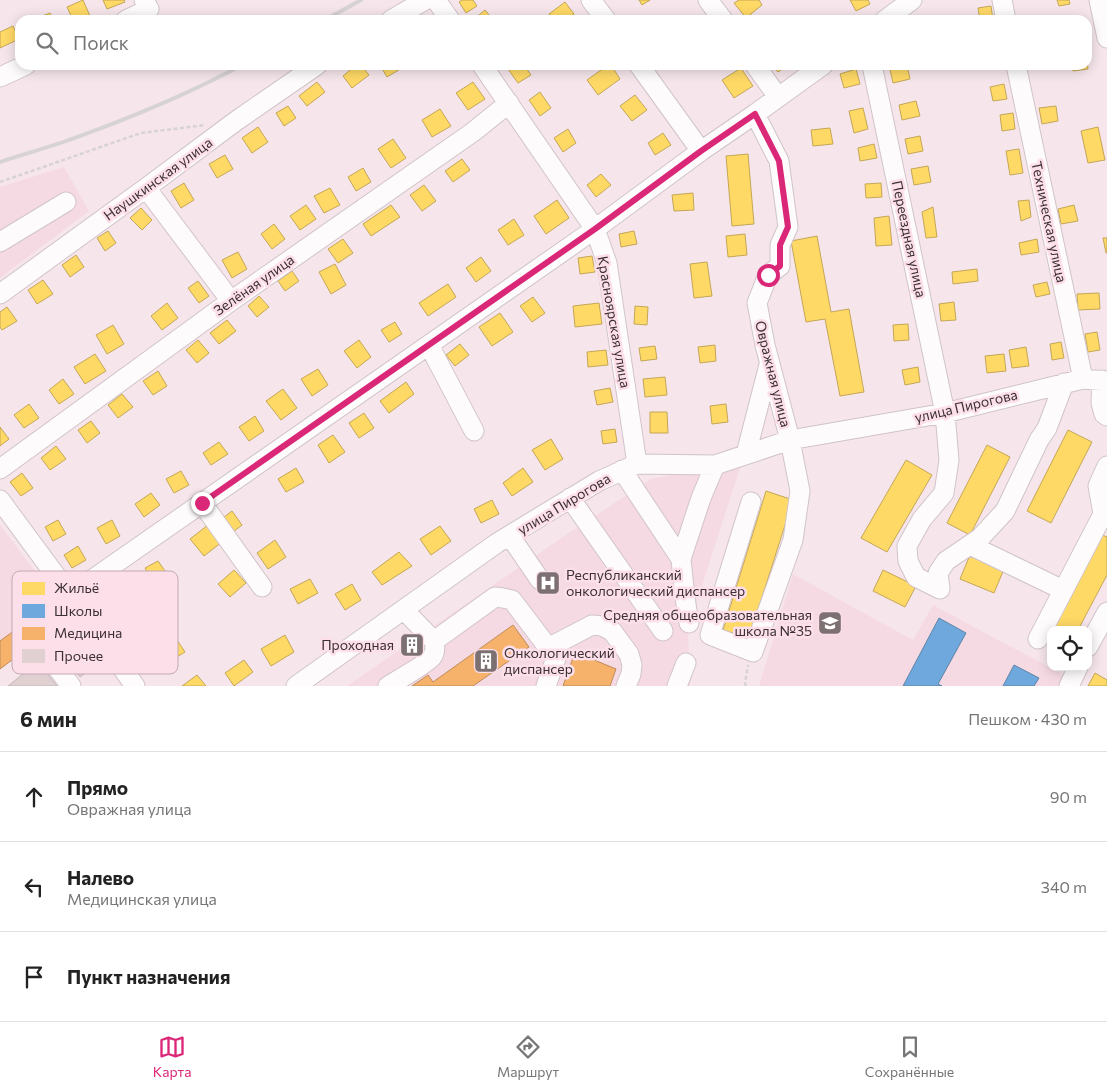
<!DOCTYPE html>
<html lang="ru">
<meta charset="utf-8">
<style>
body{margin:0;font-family:Commissioner,sans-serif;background:#f6f6f6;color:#222}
.controls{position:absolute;right:15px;bottom:15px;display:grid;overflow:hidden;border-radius:10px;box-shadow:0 2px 12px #0003}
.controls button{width:45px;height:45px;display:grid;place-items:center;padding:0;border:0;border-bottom:1px solid #e0e0e0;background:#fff;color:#222;font:25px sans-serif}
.stop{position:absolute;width:15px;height:15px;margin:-11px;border:4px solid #db2777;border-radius:50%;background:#fff}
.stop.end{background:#db2777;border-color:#fff;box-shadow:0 1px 5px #0008}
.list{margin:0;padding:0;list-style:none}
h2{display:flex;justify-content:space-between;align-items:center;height:65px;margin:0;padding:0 20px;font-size:21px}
h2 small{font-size:16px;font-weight:400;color:#767676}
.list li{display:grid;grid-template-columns:32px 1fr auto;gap:15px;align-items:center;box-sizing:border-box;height:90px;padding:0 20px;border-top:1px solid #e0e0e0}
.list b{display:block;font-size:19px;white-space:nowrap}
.list p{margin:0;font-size:16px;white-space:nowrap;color:#767676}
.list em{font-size:16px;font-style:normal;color:#767676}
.icon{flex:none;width:28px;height:28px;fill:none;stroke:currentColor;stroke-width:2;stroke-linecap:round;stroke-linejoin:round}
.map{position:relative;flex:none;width:1107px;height:686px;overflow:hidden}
.search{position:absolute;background:#fff;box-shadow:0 2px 12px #0003;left:15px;right:15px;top:15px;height:55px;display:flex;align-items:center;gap:12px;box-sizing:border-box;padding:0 18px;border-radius:15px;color:#767676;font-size:19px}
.sheet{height:335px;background:#fff}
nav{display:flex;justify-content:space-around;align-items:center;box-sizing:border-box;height:70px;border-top:1px solid #e0e0e0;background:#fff;font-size:14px;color:#767676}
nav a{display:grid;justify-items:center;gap:2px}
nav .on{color:#db2777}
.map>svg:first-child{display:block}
.built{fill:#f6dae3}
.homes{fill:#ffd966;stroke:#c4a657}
.schools{fill:#6fa8dc;stroke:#5f84a9}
.health{fill:#f6b26b;stroke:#be8b5a}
.building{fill:#e0d0d2;stroke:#c4b7b9}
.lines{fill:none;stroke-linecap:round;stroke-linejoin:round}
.minor-casing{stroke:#d0c4c8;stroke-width:21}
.path{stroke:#d7d2d4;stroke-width:2.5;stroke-dasharray:4 2.5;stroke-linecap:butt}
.minor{stroke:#fefbfc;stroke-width:19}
.rail{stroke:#d7d2d4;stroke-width:4}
.route{stroke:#db2777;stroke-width:6}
.labels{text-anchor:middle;stroke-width:5;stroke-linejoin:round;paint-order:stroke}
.street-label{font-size:14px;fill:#3b3033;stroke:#fddfe9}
.poi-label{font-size:14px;fill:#3b3033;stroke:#fddfe9;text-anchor:start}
.key{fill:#fddfe9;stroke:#c3aab2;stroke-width:1}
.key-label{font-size:14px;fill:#3b3033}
</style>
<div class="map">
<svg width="1107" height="686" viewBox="0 0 1107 686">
<rect width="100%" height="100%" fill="#f6e6eb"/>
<path class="built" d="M 64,167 L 89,211 L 0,278 L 0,187 Z
M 742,462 L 688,629 L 690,686 L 347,686 L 567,534 L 651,479 Z
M 0,525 L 65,611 L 39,633 L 15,630 L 0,641 Z
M 793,574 L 913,640 L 933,605 L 1066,676 L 1060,686 L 759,686 Z"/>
<path class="homes" d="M 83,0 L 90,16 L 81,20 L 73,20 L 67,7 Z
M 103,0 L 124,0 L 125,2 L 107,9 Z
M 462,0 L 473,0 L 477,6 L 466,13 L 459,2 Z
M 639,0 L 650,0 L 642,5 Z
M 739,0 L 759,0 L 762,5 L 746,18 L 734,3 Z
M 850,0 L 868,0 L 870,4 L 856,11 Z
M 1057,0 L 1069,0 L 1070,4 L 1059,6 Z
M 565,2 L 574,14 L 566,20 L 554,20 L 549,14 Z
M 991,6 L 993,20 L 980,20 L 978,8 Z
M 485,10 L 493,20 L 473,20 Z
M 50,13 L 53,20 L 34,20 L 34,19 Z
M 13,26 L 19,39 L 0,48 L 0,32 Z
M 1087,60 L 1088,69 L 1073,71 L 1073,65 L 1087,65 Z
M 356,65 L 361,65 L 369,75 L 352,88 L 343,76 Z
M 380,65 L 407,65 L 387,77 Z
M 505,65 L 524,65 L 531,75 L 518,83 Z
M 608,65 L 611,65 L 620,79 L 598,95 L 587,80 Z
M 772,65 L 788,65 L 778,72 Z
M 889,65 L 907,65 L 910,79 L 893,83 Z
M 975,65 L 994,65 L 975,68 Z
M 741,68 L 753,86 L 734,98 L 722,80 Z
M 856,69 L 860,84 L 844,88 L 840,74 Z
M 317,82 L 325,92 L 307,106 L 299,96 Z
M 473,82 L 485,99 L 468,110 L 456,93 Z
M 1004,84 L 1007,99 L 993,101 L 990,87 Z
M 540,92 L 551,108 L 540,116 L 529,100 Z
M 635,95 L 647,110 L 632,121 L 620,106 Z
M 916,101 L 920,116 L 902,120 L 899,105 Z
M 288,106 L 296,118 L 284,126 L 276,113 Z
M 1056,106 L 1058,121 L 1042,124 L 1039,108 Z
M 863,108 L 868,129 L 854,133 L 849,111 Z
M 440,109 L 451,126 L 432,137 L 422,120 Z
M 1013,113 L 1015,129 L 1002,131 L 1000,115 Z
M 258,127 L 268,142 L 252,153 L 242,138 Z
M 1098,127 L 1105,160 L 1088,163 L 1081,131 Z
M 830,128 L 833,144 L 813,146 L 811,130 Z
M 568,129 L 576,143 L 563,152 L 554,138 Z
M 663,133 L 671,145 L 655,155 L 648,143 Z
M 920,136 L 923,151 L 908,154 L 905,139 Z
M 393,139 L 406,158 L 391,168 L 378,149 Z
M 874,144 L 877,158 L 860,161 L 858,148 Z
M 1019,149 L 1023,173 L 1010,175 L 1006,151 Z
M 748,154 L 754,224 L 732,226 L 726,156 Z
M 225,155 L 233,169 L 217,178 L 209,164 Z
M 462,159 L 470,170 L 453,182 L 445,171 Z
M 928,166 L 931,182 L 914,185 L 911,169 Z
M 363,168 L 371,182 L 356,191 L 348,177 Z
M 601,174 L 611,185 L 596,197 L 587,185 Z
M 184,183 L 194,200 L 181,208 L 171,191 Z
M 881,183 L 882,197 L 866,198 L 865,184 Z
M 424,185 L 436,201 L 422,211 L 410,195 Z
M 330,188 L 340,205 L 324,213 L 314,196 Z
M 693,193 L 694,210 L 674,211 L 672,195 Z
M 557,200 L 569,218 L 546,234 L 534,216 Z
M 1029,200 L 1031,217 L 1021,221 L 1018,201 Z
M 306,205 L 316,219 L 300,230 L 290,216 Z
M 391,205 L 400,217 L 371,236 L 363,224 Z
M 1074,205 L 1078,221 L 1061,224 L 1058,209 Z
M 933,207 L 937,237 L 926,238 L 922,212 Z
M 141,208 L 152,220 L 142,230 L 130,218 Z
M 889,216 L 892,245 L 876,246 L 874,218 Z
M 514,219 L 524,235 L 508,245 L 498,230 Z
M 274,224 L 285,239 L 272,249 L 261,234 Z
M 108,231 L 116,243 L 105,251 L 97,238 Z
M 634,231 L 637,244 L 621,247 L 619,234 Z
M 745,234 L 747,255 L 728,257 L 726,236 Z
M 817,236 L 831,312 L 849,309 L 864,392 L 840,396 L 825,319 L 806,322 L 791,241 Z
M 1103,238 L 1107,238 L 1107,253 L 1106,253 Z
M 343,239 L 353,253 L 338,263 L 328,249 Z
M 1037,239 L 1039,252 L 1021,255 L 1019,243 Z
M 238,252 L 247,269 L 232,278 L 222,260 Z
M 76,255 L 84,267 L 70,277 L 62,265 Z
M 592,256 L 595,272 L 580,274 L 578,258 Z
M 481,257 L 491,271 L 476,282 L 466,268 Z
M 707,262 L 712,296 L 694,298 L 690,264 Z
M 335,264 L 346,285 L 331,294 L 319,272 Z
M 977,269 L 978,281 L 953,284 L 952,272 Z
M 292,271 L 299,281 L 285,291 L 278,281 Z
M 43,280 L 53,294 L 37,304 L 28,290 Z
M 198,281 L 209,296 L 199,303 L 188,288 Z
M 1047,282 L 1050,294 L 1036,297 L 1033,285 Z
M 448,284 L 456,297 L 428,316 L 419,303 Z
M 1099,293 L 1100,309 L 1078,310 L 1077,294 Z
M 259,296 L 269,307 L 257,317 L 248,306 Z
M 533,297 L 545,313 L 532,322 L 520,306 Z
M 954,302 L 956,320 L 941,321 L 939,304 Z
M 167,303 L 178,318 L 162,330 L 151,316 Z
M 599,303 L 602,324 L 575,327 L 573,306 Z
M 635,306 L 648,307 L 647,325 L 634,324 Z
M 7,307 L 17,321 L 2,330 L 0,327 L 0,312 Z
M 500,313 L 513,332 L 492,346 L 479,327 Z
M 227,320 L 236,331 L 219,344 L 210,333 Z
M 395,322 L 402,334 L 389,342 L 381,330 Z
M 908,324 L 909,340 L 894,341 L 893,325 Z
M 113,325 L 124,344 L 107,354 L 96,335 Z
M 1097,332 L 1100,350 L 1088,352 L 1085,334 Z
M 198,340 L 209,353 L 197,363 L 186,350 Z
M 359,340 L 371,357 L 357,368 L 344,351 Z
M 1061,342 L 1064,358 L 1052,360 L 1050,344 Z
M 460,344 L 469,355 L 455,366 L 446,355 Z
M 715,345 L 716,361 L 700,363 L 698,347 Z
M 655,346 L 657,359 L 641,361 L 639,348 Z
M 1026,347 L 1029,366 L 1012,368 L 1009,350 Z
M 606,350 L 608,365 L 588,367 L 587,352 Z
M 95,354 L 106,371 L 85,384 L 74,367 Z
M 1004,354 L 1006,371 L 987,373 L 985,356 Z
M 918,367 L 920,382 L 905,385 L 902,370 Z
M 318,369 L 328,385 L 312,396 L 301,379 Z
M 158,371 L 167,386 L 153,395 L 143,381 Z
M 665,377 L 667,395 L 645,397 L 643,379 Z
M 63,379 L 74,394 L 59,404 L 49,390 Z
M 406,382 L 414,394 L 389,413 L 380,401 Z
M 610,388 L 613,402 L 597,405 L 594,391 Z
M 283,389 L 297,408 L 281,420 L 266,401 Z
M 122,394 L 133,407 L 118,418 L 108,405 Z
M 29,404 L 39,418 L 24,428 L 14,415 Z
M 726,404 L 728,422 L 712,424 L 710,406 Z
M 650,412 L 667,412 L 668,433 L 650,433 Z
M 364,413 L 374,428 L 359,438 L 349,423 Z
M 255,416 L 264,431 L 249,441 L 239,427 Z
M 91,421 L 100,433 L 87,443 L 78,430 Z
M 0,427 L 9,439 L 0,446 Z
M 615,429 L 617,442 L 603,444 L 601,431 Z
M 1068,430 L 1092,442 L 1051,523 L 1027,511 Z
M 333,435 L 345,452 L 329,463 L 318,445 Z
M 551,439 L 563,459 L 545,470 L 532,450 Z
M 219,442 L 228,454 L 211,465 L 203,453 Z
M 987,445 L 1010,457 L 970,535 L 947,523 Z
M 56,446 L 66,459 L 50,470 L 41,458 Z
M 906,460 L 932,475 L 887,552 L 861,538 Z
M 296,468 L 304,482 L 286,492 L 278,479 Z
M 523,468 L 533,482 L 512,496 L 503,483 Z
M 181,471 L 189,485 L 174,493 L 166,479 Z
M 22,473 L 33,488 L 21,496 L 10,482 Z
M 766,491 L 793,500 L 749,638 L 723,630 Z
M 151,493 L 160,505 L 144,517 L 135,504 Z
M 492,500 L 499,514 L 481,523 L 474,509 Z
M 232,511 L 242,525 L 229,535 L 219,521 Z
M 58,520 L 66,534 L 53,541 L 45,527 Z
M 112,520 L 120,536 L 106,544 L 97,528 Z
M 208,525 L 222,542 L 204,556 L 190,539 Z
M 440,526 L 451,541 L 431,555 L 420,539 Z
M 1100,534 L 1107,537 L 1107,575 L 1078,630 L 1051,630 Z
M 275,540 L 286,557 L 268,569 L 257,553 Z
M 78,546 L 86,560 L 72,568 L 64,555 Z
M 399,552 L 412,566 L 382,585 L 372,572 Z
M 970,555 L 1004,569 L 994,593 L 960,579 Z
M 158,561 L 165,571 L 151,579 L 145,568 Z
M 234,570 L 246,583 L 230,597 L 218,584 Z
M 883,570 L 916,586 L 905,607 L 873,591 Z
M 310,579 L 318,593 L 298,604 L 290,589 Z
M 352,584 L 361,600 L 345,610 L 335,594 Z
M 285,635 L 294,652 L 271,666 L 261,649 Z
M 177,640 L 185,652 L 164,665 L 156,653 Z
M 244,660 L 253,672 L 234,686 L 225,673 Z
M 1095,673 L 1107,680 L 1107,686 L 1088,686 Z
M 197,675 L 206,686 L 182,686 Z"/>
<path class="schools" d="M 939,618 L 966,633 L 938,684 L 942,686 L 903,686 Z
M 1014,665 L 1039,678 L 1034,686 L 1003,686 Z"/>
<path class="health" d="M 513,625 L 529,647 L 473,686 L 412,686 L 428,675 L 433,682 Z
M 15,630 L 28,648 L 0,669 L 0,641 Z
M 414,640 L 418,646 L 411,651 L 407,644 Z
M 575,652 L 616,669 L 610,686 L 563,686 Z"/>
<path class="building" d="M 65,618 L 100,662 L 80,677 L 45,633 Z
M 38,662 L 57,686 L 8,686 Z"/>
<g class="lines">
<defs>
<path id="minor" d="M 436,0 L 450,20
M 591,0 L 606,20
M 708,0 L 723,20
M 1002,0 L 1006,20
M 1099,0 L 1107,38
M 126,20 L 149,9 L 144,0
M 391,20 L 425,0
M 885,20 L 912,0
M 482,65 L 595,229 L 607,263 L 637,464
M 639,65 L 701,151
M 755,65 L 778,97
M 872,65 L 945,413 L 949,460 L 944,493 L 922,519 L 907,546 L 908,561 L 916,577 L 940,589
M 1016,65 L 1083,379
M 0,77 L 26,65
M 146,188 L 231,301
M 0,242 L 66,202
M 0,294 L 146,188 L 236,121 L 317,65
M 429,345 L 474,431
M 1102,380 L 1101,403 L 1104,414 L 1107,416
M 746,454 L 769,365
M 0,469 L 231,301 L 473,132 L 509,103
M 622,470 L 681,559 L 685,598 L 689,623
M 570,498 L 663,631
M 0,500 L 70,595 L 135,686
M 751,502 L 710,635 L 753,652 L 793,540 L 800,491 L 790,440 L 765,345 L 757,303 L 768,275 L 780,266 L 780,245 L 788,227 L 779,161 L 755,114
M 202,503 L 262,587
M 1103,514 L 1098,486 L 1107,466
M 510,536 L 540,580
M 970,545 L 1063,590
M 681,559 L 701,498 L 715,465
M 940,589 L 938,573 L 946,561 L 980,538 L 1005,511 L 1039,440 L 1047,428 L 1064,383
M 70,595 L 595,229 L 701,151 L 755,114 L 823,65
M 1038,639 L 1103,514 L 1107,516
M 434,641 L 495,597 L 503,598 L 512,600 L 556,658 L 546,686
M 1088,647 L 1107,612
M 548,648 L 592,625 L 602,626 L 612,631 L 629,654 L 632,665 L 631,674 L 626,686
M 49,657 L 71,686
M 296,686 L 497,543 L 599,481 L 637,464 L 715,465 L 790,440 L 945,413 L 1083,379 L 1107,381
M 388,686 C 396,681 428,663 432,657 C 436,652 435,646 434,641 L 404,610
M 677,686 L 686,663
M 1069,686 L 1078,667"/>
</defs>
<use href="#minor" class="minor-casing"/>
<path class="path" d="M 0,182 L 141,133 L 205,125
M 746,686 L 745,683 L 748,665"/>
<use href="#minor" class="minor"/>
<path class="rail" d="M 325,20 L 361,0
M 0,162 C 27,153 54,146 80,136 C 135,116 190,93 242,65"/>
</g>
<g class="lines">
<path class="route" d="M 202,503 L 595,229 L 701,151 L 755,114 L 779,161 L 788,227 L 780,245 L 780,266 L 768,275"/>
</g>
<defs>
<symbol id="hospital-square" viewBox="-11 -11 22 22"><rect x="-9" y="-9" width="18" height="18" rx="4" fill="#7c7073" stroke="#fddfe9"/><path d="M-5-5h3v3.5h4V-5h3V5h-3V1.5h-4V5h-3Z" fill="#fff"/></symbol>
<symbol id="school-square" viewBox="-11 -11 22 22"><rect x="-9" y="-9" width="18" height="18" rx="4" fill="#7c7073" stroke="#fddfe9"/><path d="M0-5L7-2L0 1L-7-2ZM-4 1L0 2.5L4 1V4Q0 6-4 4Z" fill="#fff"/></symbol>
<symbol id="building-square" viewBox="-11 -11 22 22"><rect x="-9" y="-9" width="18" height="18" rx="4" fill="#7c7073" stroke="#fddfe9"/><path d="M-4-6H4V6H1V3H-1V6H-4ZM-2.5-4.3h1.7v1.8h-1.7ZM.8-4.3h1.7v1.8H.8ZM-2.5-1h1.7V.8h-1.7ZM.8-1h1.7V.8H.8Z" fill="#fff"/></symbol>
</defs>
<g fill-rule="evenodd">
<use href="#hospital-square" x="534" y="569" width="28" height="28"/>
<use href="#school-square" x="816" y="609" width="28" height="28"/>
<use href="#building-square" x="398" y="631" width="28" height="28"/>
<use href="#building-square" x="472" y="647" width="28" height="28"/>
</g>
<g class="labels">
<g class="street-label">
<text transform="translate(158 179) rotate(-36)" y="5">Наушкинская улица</text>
<text transform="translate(1049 222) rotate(78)" y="5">Техническая улица</text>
<text transform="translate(909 239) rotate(78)" y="5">Переездная улица</text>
<text transform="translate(254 285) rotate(-35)" y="5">Зелёная улица</text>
<text transform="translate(614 322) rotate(80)" y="5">Красноярская улица</text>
<text transform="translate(773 374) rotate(76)" y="5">Овражная улица</text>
<text transform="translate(966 406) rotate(-13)" y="5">улица Пирогова</text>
<text transform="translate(564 504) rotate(-31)" y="5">улица Пирогова</text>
</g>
<g class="poi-label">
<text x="566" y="580">Республиканский<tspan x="566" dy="16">онкологический диспансер</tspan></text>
<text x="812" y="620" text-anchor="end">Средняя общеобразовательная<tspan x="812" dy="16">школа №35</tspan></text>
<text x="394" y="650" text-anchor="end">Проходная</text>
<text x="504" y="658">Онкологический<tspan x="504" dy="16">диспансер</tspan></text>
</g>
</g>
<rect x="12" y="571" width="166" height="103" rx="8" class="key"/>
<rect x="22" y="582" width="23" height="13" fill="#ffd966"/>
<rect x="22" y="604" width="23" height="14" fill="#6fa8dc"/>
<rect x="22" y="627" width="23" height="13" fill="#f6b26b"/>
<rect x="22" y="649" width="23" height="14" fill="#e0d0d2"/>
<g class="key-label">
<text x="54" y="593">Жильё</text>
<text x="54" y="616">Школы</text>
<text x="54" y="638">Медицина</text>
<text x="54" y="661">Прочее</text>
</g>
</svg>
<div class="controls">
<button><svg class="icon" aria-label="locate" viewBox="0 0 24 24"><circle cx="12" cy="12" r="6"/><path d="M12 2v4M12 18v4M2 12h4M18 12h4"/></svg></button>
</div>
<div class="stop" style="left:768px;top:275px"></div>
<div class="stop end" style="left:202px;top:503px"></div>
<div class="search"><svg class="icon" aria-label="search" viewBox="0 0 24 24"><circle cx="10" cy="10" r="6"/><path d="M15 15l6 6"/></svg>Поиск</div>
</div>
<section class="sheet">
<h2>6 мин<small>Пешком · 430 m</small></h2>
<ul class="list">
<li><svg class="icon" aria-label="ahead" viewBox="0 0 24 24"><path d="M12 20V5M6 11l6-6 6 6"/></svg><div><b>Прямо</b><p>Овражная улица</p></div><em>90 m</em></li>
<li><svg class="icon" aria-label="left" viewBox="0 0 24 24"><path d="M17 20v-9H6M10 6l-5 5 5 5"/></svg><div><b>Налево</b><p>Медицинская улица</p></div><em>340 m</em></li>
<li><svg class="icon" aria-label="arrive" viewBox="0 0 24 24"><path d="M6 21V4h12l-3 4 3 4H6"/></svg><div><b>Пункт назначения</b></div></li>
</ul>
</section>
<nav>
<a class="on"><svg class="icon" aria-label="map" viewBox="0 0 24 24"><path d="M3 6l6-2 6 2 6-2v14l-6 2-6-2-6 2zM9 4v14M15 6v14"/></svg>Карта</a>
<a><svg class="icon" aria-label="directions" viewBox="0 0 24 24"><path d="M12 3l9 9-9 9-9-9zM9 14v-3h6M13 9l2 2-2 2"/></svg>Маршрут</a>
<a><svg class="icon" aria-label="saved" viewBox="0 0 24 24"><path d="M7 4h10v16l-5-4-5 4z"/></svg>Сохранённые</a>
</nav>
